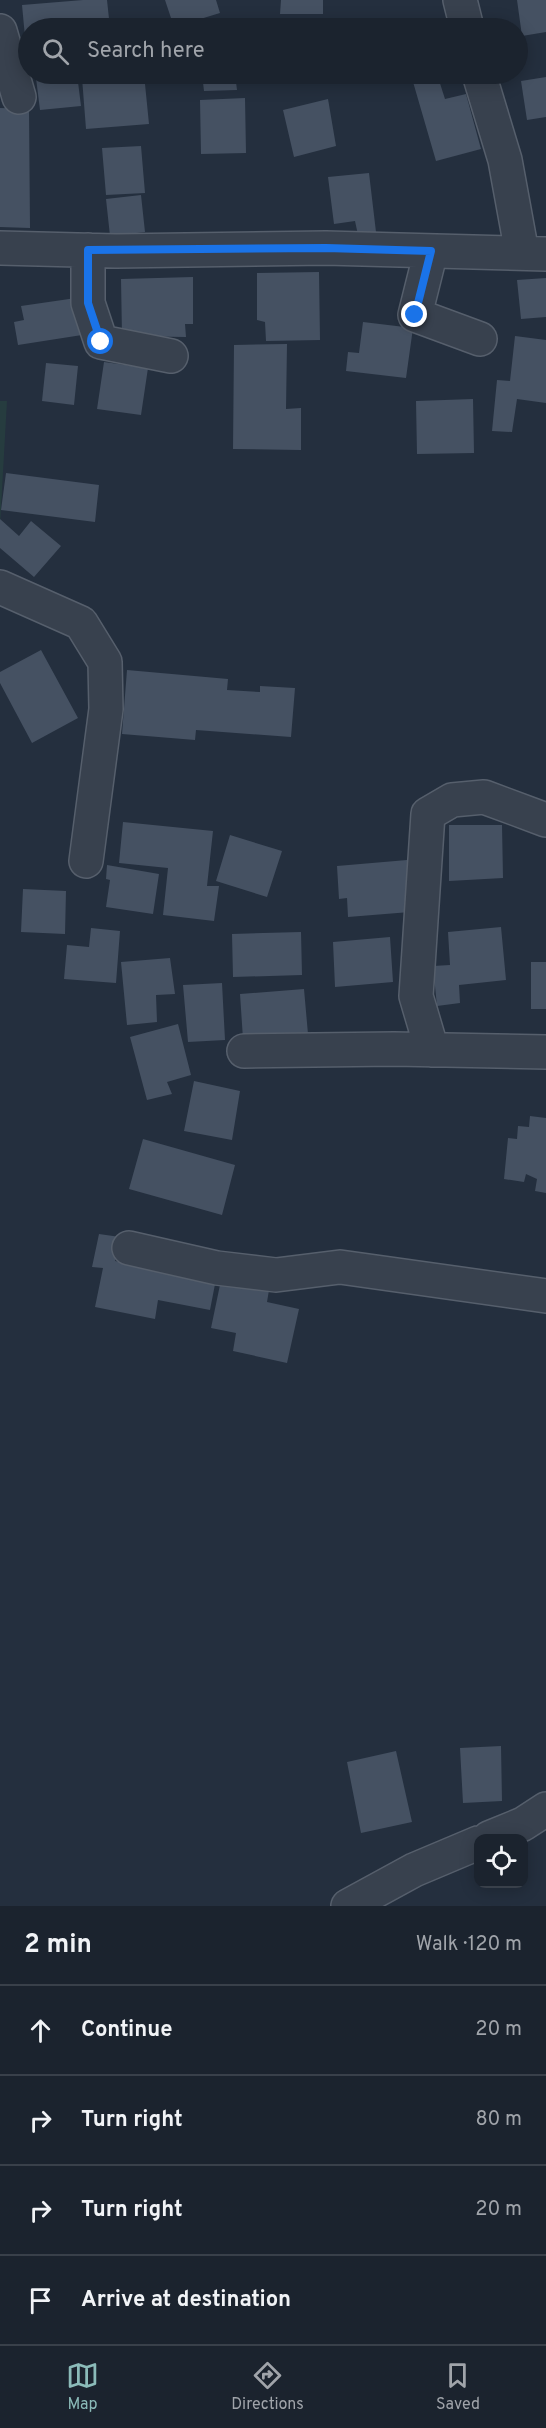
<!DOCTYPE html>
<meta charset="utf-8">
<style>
body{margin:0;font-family:Overpass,sans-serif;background:#242b36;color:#f1f3f6}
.controls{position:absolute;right:18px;bottom:18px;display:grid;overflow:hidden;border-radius:12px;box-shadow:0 3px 15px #0003}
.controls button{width:54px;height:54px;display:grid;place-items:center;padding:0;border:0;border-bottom:2px solid #39404a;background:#1b232e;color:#f1f3f6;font:30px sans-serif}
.stop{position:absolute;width:18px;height:18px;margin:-14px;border:4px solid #1a73e8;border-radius:50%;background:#fff}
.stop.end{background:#1a73e8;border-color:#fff;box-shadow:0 2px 6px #0008}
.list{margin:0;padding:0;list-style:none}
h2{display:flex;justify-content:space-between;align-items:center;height:78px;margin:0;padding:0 24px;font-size:26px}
h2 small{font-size:20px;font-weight:400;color:#a0a4aa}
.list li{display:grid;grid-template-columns:39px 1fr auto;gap:18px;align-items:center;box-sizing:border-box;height:90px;padding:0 24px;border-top:2px solid #39404a}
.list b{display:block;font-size:22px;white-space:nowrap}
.list em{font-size:20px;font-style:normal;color:#a0a4aa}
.icon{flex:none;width:33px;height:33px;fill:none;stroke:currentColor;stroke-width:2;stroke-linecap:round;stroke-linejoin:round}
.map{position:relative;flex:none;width:546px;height:1906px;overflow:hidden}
.search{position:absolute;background:#1b232e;box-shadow:0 3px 15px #0003;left:18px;right:18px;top:18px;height:66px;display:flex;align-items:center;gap:15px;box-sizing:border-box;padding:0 21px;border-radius:33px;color:#a0a4aa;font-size:22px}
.sheet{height:438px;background:#1b232e}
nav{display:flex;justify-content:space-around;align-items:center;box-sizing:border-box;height:84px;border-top:2px solid #39404a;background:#1b232e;font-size:16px;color:#a0a4aa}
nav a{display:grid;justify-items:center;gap:3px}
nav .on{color:#8bbbb9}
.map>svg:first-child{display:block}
.green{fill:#263c3f}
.building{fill:#455162}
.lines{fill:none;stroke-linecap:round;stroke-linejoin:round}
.minor-casing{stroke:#565f6c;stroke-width:36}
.minor{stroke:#38414e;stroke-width:33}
.route{stroke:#1a73e8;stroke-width:8}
</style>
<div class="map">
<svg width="546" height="1906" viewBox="0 0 546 1906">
<rect width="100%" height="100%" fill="#242f3e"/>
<path class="green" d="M 0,401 L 7,401 L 0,526 Z"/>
<path class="building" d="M 83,0 L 107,0 L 110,28 L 28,28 L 27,58 L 22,5 Z
M 165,0 L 216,0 L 220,13 L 174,27 Z
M 281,0 L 323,0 L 323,14 L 280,14 Z
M 517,0 L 546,0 L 546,32 L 522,36 Z
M 369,22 L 370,28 L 323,28 L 322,27 Z
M 77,74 L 81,106 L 40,110 L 36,78 Z
M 144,74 L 149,124 L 86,129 L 82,78 Z
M 202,74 L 235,74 L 237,90 L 204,91 Z
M 415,74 L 437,74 L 445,99 L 466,94 L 481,149 L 436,161 L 411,75 Z
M 546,77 L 546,117 L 527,120 L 521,81 Z
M 245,98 L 246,153 L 201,154 L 200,100 Z
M 328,99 L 336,146 L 294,157 L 283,110 Z
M 0,108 L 29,109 L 30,228 L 0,227 Z
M 141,146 L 145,193 L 106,195 L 102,148 Z
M 369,173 L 376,232 L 358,235 L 355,221 L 334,224 L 328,177 Z
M 141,195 L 145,232 L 110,236 L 106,199 Z
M 319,272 L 320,340 L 266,341 L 265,322 L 257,320 L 257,273 Z
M 193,277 L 193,324 L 185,324 L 186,337 L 122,336 L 121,279 Z
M 546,278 L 546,317 L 521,319 L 517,280 Z
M 76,298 L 82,335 L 18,345 L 14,322 L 24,320 L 21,306 Z
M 363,322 L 413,328 L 406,378 L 346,371 L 348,352 L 359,353 Z
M 515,336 L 546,340 L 546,403 L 517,399 L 512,432 L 492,431 L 497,380 L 510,381 Z
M 287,344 L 286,409 L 301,408 L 301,450 L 233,449 L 234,345 Z
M 104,362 L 148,368 L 141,415 L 97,409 Z
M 46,363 L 78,366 L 74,405 L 42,401 Z
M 473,399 L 474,453 L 417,454 L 416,401 Z
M 6,473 L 99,485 L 95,522 L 1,510 Z
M 0,519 L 19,536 L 31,521 L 61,546 L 34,577 L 0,548 Z
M 41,650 L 78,718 L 32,743 L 0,683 L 0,672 Z
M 127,670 L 228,679 L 227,690 L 260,692 L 260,686 L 295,688 L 291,737 L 196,730 L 195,740 L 122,734 Z
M 123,822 L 213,831 L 207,886 L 219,886 L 214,921 L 163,915 L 168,868 L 119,863 Z
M 449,825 L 502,825 L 503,878 L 449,881 Z
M 230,835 L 282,851 L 267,897 L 216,881 Z
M 407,860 L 410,912 L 348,917 L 347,898 L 339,899 L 337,866 Z
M 107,865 L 159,874 L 153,914 L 106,907 L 110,880 L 106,879 Z
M 23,889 L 66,891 L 65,934 L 21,932 Z
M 501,927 L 506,980 L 459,985 L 460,1003 L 437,1006 L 433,966 L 450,965 L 448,932 Z
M 91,928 L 120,931 L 116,983 L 64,979 L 67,945 L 89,947 Z
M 301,932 L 302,975 L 233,977 L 232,934 Z
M 390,937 L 393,982 L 335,987 L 333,942 Z
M 170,958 L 175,994 L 156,995 L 157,1022 L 127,1025 L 121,962 Z
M 531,962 L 546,962 L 546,1009 L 531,1009 Z
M 222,983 L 225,1040 L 188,1042 L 183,985 Z
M 304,989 L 308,1034 L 243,1039 L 240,994 Z
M 178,1024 L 191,1075 L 167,1082 L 172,1094 L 147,1100 L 130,1037 Z
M 194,1081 L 240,1091 L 232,1140 L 184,1131 Z
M 530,1116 L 546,1118 L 546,1193 L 535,1191 L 537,1179 L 526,1174 L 524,1182 L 504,1179 L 508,1138 L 517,1139 L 518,1126 L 529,1127 Z
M 143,1139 L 235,1165 L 222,1215 L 129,1189 Z
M 99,1234 L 120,1237 L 115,1261 L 216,1279 L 210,1310 L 158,1300 L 155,1319 L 95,1307 L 103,1268 L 92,1267 Z
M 221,1280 L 269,1290 L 267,1302 L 299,1309 L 287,1363 L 233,1351 L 236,1333 L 211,1328 Z
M 501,1746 L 502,1801 L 463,1803 L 460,1748 Z
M 396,1751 L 412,1822 L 361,1833 L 347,1762 Z"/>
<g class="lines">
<defs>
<path id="minor" d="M 460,0 L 467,28
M 0,31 L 19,97
M 479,74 L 505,160 L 522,253
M 0,248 L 116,251 L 326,248 L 546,254
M 88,250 L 88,303 L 101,342 L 171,356
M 431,251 L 415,315 L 480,339
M 0,587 L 81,623 L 105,662 L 106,709 L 86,861
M 432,1050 L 416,996 L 428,814 L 452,800 L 484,797 L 546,820
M 244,1051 L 394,1049 L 546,1052
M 129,1248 L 217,1268 L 276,1275 L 340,1267 L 546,1296
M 489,1838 L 523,1824 L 546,1809
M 348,1906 L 414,1870 L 478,1843"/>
</defs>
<use href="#minor" class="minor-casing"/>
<use href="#minor" class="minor"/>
</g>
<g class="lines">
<path class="route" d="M 101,342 L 88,303 L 88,250 L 326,248 L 431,251 L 415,315"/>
</g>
</svg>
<div class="controls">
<button><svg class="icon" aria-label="locate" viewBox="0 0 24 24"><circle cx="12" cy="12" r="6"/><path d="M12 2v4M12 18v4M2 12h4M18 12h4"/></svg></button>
</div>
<div class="stop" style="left:101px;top:342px"></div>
<div class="stop end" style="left:415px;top:315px"></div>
<div class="search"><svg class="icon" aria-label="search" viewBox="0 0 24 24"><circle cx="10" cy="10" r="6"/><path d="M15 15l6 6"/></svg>Search here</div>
</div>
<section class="sheet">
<h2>2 min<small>Walk · 120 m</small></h2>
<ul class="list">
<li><svg class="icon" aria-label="ahead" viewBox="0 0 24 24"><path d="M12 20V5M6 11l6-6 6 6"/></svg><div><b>Continue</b></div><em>20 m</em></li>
<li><svg class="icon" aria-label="right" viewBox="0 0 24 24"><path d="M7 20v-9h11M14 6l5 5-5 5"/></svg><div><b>Turn right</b></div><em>80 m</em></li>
<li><svg class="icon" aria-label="right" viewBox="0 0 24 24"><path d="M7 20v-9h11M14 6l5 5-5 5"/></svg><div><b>Turn right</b></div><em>20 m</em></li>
<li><svg class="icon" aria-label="arrive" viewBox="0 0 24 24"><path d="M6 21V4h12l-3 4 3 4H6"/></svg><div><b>Arrive at destination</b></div></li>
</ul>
</section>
<nav>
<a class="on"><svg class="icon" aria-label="map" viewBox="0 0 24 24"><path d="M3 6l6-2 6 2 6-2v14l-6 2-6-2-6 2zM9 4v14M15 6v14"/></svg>Map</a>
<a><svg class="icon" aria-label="directions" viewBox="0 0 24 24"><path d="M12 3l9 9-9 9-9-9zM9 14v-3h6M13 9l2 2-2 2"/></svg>Directions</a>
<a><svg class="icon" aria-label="saved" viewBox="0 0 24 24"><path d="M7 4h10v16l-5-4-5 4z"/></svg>Saved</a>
</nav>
